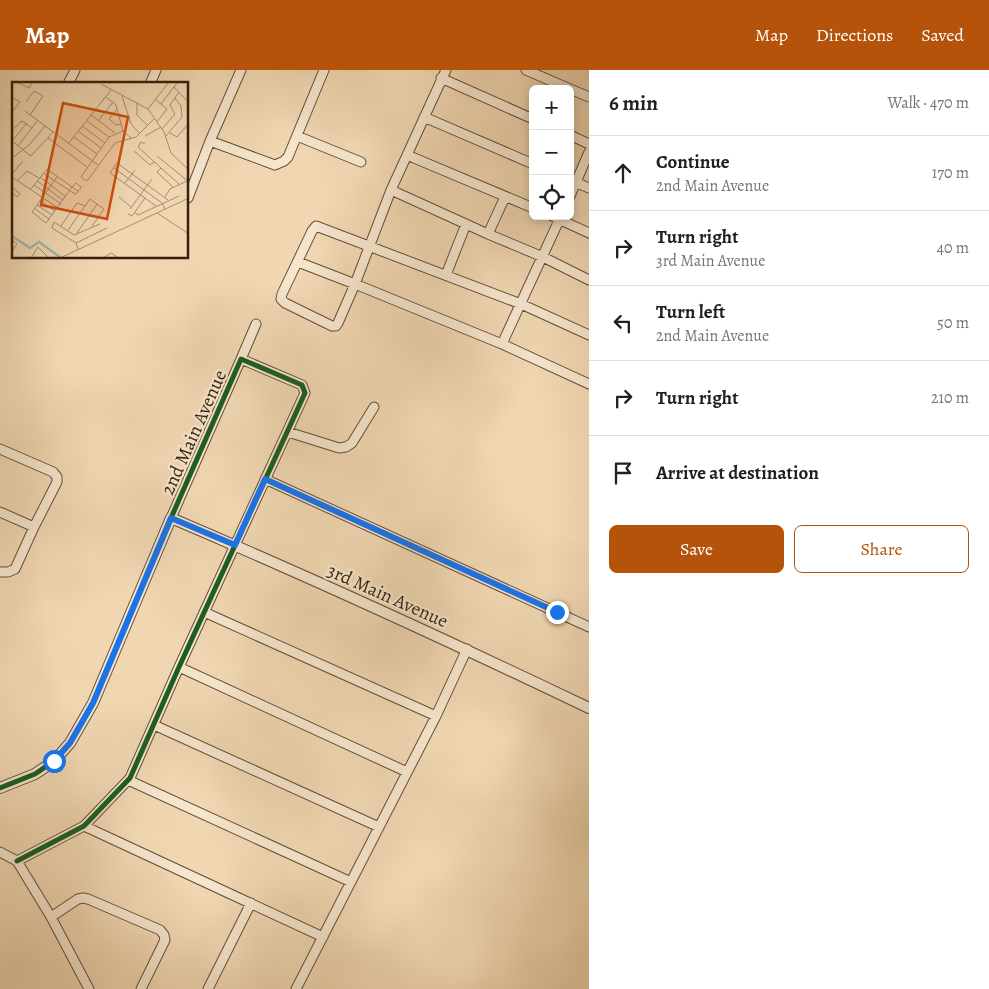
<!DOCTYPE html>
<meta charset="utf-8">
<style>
body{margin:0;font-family:Alegreya,serif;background:#f2f2f2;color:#202124}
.controls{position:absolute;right:15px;top:15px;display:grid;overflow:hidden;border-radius:8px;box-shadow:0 2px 8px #0003}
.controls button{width:45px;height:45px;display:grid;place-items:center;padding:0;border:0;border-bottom:1px solid #e0e0e0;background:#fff;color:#202124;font:25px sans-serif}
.stop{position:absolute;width:15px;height:15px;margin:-11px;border:4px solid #1a73e8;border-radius:50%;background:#fff}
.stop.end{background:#1a73e8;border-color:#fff;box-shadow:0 1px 5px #0008}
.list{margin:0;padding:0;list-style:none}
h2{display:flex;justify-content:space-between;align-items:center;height:65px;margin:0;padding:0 20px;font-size:21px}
h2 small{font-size:16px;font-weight:400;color:#757577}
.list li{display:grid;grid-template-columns:32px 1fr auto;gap:15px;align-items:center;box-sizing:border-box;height:75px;padding:0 20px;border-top:1px solid #e0e0e0}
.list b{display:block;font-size:19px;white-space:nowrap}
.list p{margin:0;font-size:16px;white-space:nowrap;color:#757577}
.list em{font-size:16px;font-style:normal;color:#757577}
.actions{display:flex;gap:10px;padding:15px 20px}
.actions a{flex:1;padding:11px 0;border:1px solid #b45309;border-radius:8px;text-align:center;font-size:18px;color:#b45309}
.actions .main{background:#b45309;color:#fff}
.icon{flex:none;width:28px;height:28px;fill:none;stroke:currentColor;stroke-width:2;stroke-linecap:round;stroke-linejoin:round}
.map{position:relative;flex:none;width:589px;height:919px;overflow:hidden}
header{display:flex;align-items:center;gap:30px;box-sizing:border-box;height:70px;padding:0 25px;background:#b45309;color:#fff}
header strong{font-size:24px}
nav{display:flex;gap:28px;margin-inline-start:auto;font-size:18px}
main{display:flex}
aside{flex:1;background:#fff}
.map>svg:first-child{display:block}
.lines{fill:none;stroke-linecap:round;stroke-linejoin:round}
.minor-casing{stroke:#654d35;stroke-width:11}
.tertiary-casing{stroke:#654d35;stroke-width:12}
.minor{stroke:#f5e5cd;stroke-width:9}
.tertiary{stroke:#f5e5cd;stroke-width:10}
.cycleway-casing{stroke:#f5e5cd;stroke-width:8}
.cycleway{stroke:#1b5e20;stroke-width:5}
.route{stroke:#1a73e8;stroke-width:6}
.labels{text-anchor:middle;stroke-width:4.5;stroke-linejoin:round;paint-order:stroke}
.street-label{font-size:19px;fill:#371f0b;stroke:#f5e5cd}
.inset-river{fill:none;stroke:#9ab9af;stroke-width:2.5}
.inset-road{fill:none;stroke:#a68d6f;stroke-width:1}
.view{fill:#cd500c;fill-opacity:0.15;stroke:#cd500c;stroke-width:2.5}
.inset-edge{fill:none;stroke:#371f0b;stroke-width:2.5}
</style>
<header>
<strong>Map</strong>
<nav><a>Map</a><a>Directions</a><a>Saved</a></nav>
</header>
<main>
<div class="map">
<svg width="589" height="919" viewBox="0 0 589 919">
<rect width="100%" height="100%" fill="#f0d7b2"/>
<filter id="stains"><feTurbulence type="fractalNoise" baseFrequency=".004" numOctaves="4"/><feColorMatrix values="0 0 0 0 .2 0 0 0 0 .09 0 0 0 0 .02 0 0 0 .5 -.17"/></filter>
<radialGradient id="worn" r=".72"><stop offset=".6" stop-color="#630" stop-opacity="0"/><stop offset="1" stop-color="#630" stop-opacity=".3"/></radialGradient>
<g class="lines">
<defs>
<path id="minor" d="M 446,0 L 391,120 L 355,214 L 502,274 L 589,314
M 526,0 L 570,19
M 441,8 L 533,49
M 68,14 L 75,0
M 150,14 L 156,0
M 570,19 L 589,27
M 424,47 L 533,94
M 570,65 L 589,74
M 297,66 L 361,92
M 210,71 L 275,95 L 284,91 L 288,87 L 324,0
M 407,85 L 533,138
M 570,110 L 589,118
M 391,120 L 488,164 L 543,187 L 589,210
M 570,126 L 589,82
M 188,128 L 210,71 L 241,0
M 552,146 L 589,163
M 488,164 L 505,127
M 298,192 L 355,214 L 338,253 L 336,256 L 332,256 L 285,233 L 281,229 L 282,224 L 312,161 L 316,156 L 521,234 L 589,265
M 446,205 L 466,154
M 502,274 L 561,146
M 241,289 L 256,254
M 288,362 L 339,378 L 346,377 L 352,373 L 374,337
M 0,379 L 53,402 L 57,407 L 57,412 L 34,457 L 15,499 L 8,502 L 0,502
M 265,409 L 589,557
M 0,442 L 34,457
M 204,542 L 436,646
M 179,597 L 407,702
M 154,655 L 379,757
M 128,710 L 351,812
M 84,756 L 323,867
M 0,782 L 17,791 L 51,847 L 89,919
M 17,791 L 84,756 L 130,708 L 179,597 L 305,323 L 302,315 L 241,289 L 171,448
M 51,847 L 78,829 L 83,828 L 88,829 L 160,860 L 164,865 L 165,870 L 141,919
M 208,919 L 251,833
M 296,919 L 436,646 L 467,579"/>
<path id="tertiary" d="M 0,718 L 35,704 L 54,691 L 70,673 L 93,633 L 171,448 C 312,508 451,572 589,638"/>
</defs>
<use href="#minor" class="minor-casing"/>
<use href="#tertiary" class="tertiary-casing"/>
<use href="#minor" class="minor"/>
<use href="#tertiary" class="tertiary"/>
<defs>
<path id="cycleway" d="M 0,718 L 35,704 L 54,691 L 70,673 L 93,633 L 171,448 L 241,289 L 302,315 L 305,323 L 179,597 L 130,708 L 84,756 L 17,791"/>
</defs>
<use href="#cycleway" class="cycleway-casing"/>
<use href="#cycleway" class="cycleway"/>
</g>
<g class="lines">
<path class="route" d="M 54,691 L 70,673 L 93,633 L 171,448 L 235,475 L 265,409 L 557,542"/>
</g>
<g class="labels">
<g class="street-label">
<text transform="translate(193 362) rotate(-66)" y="7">2nd Main Avenue</text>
<text transform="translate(388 525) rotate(24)" y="7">3rd Main Avenue</text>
</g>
</g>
<g transform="translate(12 12)">
<rect width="176" height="176" fill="#f0d7b2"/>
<path class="inset-river" d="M 0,154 L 18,166 L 27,160 L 48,175"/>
<path class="inset-road" d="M 7,1 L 17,6 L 20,1M 89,2 L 136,27 L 152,50 L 159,71 L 177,88M 162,5 L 177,21M 110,14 L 119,42 L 128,52M 0,15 L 8,20 L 0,30M 94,15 L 104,23 L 111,49 L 119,56M 144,18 L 155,27 L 145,40M 14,20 L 22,9 L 31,14 L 18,33M 125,21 L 125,33 L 136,44M 149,22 L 165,1M 158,23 L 167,10M 105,27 L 97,37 L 104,43 L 109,42M 136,27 L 156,1M 13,29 L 86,83M 79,33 L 103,51M 75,39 L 97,55M 86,39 L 101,20M 70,44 L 93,61M 150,47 L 163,32 L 158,23M 0,48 L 10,39 L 20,46M 66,49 L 89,66M 111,49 L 97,55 L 69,95 L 75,99 L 103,61 L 124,55 L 143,36M 158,51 L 165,55 L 177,41M 133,54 L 149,45M 154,54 L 170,35 L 169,24 L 163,16M 62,55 L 85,72M 36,56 L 75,85M 0,59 L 19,74 L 41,50M 0,59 L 15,41M 56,62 L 99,8M 133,62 L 129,60 L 126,65 L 149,86M 6,64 L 26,38M 122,69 L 138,83 L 142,80M 145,74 L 177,100M 0,76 L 18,62 L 33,44M 102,86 L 150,121 L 153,127M 31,91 L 63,112 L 64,112 L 66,109 L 69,106 L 69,105 L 64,101 L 60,105 L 66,109M 0,92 L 11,79M 0,95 L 46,126M 28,95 L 54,115M 6,98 L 15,89 L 27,96M 25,99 L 51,118M 113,101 L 123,88M 22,103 L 49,122M 0,105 L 8,112 L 5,115 L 0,111M 161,105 L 145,90 L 149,86 L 167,102M 19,107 L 35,87 L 60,105 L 34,141 L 20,130 L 45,95M 107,115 L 119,125M 153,115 L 158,107 L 175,99M 28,119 L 43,129M 25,123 L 40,133M 144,124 L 98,91 L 105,81 L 156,118M 22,126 L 37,137M 118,127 L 140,97M 123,131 L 126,133 L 167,114M 145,131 L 177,152M 116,132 L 120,134 L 133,116M 49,144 L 65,121 L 73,124M 56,148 L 78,117 L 92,127 L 80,144M 65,151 L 85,122M 0,158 L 5,162 L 0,169M 64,161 L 95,146M 66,167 L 64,161 L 40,146 L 42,140 L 62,153 L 88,142M 19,176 L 26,165 L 37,176M 48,176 L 177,116M 91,176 L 99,171 L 107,176"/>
<path class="view" d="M 51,21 L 116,35 L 95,137 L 29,123 Z"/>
<rect width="176" height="176" class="inset-edge"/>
</g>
<rect width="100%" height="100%" filter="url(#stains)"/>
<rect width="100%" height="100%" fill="url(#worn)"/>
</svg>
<div class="controls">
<button>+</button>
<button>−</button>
<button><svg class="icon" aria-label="locate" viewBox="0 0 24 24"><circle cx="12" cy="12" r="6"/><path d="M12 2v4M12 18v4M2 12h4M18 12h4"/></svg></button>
</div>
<div class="stop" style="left:54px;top:691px"></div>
<div class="stop end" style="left:557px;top:542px"></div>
</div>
<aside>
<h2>6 min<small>Walk · 470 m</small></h2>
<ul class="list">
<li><svg class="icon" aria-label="ahead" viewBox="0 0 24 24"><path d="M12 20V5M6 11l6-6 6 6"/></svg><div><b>Continue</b><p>2nd Main Avenue</p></div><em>170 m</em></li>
<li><svg class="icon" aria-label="right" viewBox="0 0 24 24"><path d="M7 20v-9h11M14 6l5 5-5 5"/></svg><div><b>Turn right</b><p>3rd Main Avenue</p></div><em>40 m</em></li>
<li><svg class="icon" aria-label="left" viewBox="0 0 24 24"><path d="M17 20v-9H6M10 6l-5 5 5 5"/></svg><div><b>Turn left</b><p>2nd Main Avenue</p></div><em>50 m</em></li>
<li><svg class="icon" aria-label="right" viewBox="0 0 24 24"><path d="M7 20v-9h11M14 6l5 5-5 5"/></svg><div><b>Turn right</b></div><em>210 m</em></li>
<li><svg class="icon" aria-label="arrive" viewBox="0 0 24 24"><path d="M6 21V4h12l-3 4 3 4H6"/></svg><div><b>Arrive at destination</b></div></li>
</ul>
<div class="actions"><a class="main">Save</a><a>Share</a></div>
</aside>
</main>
